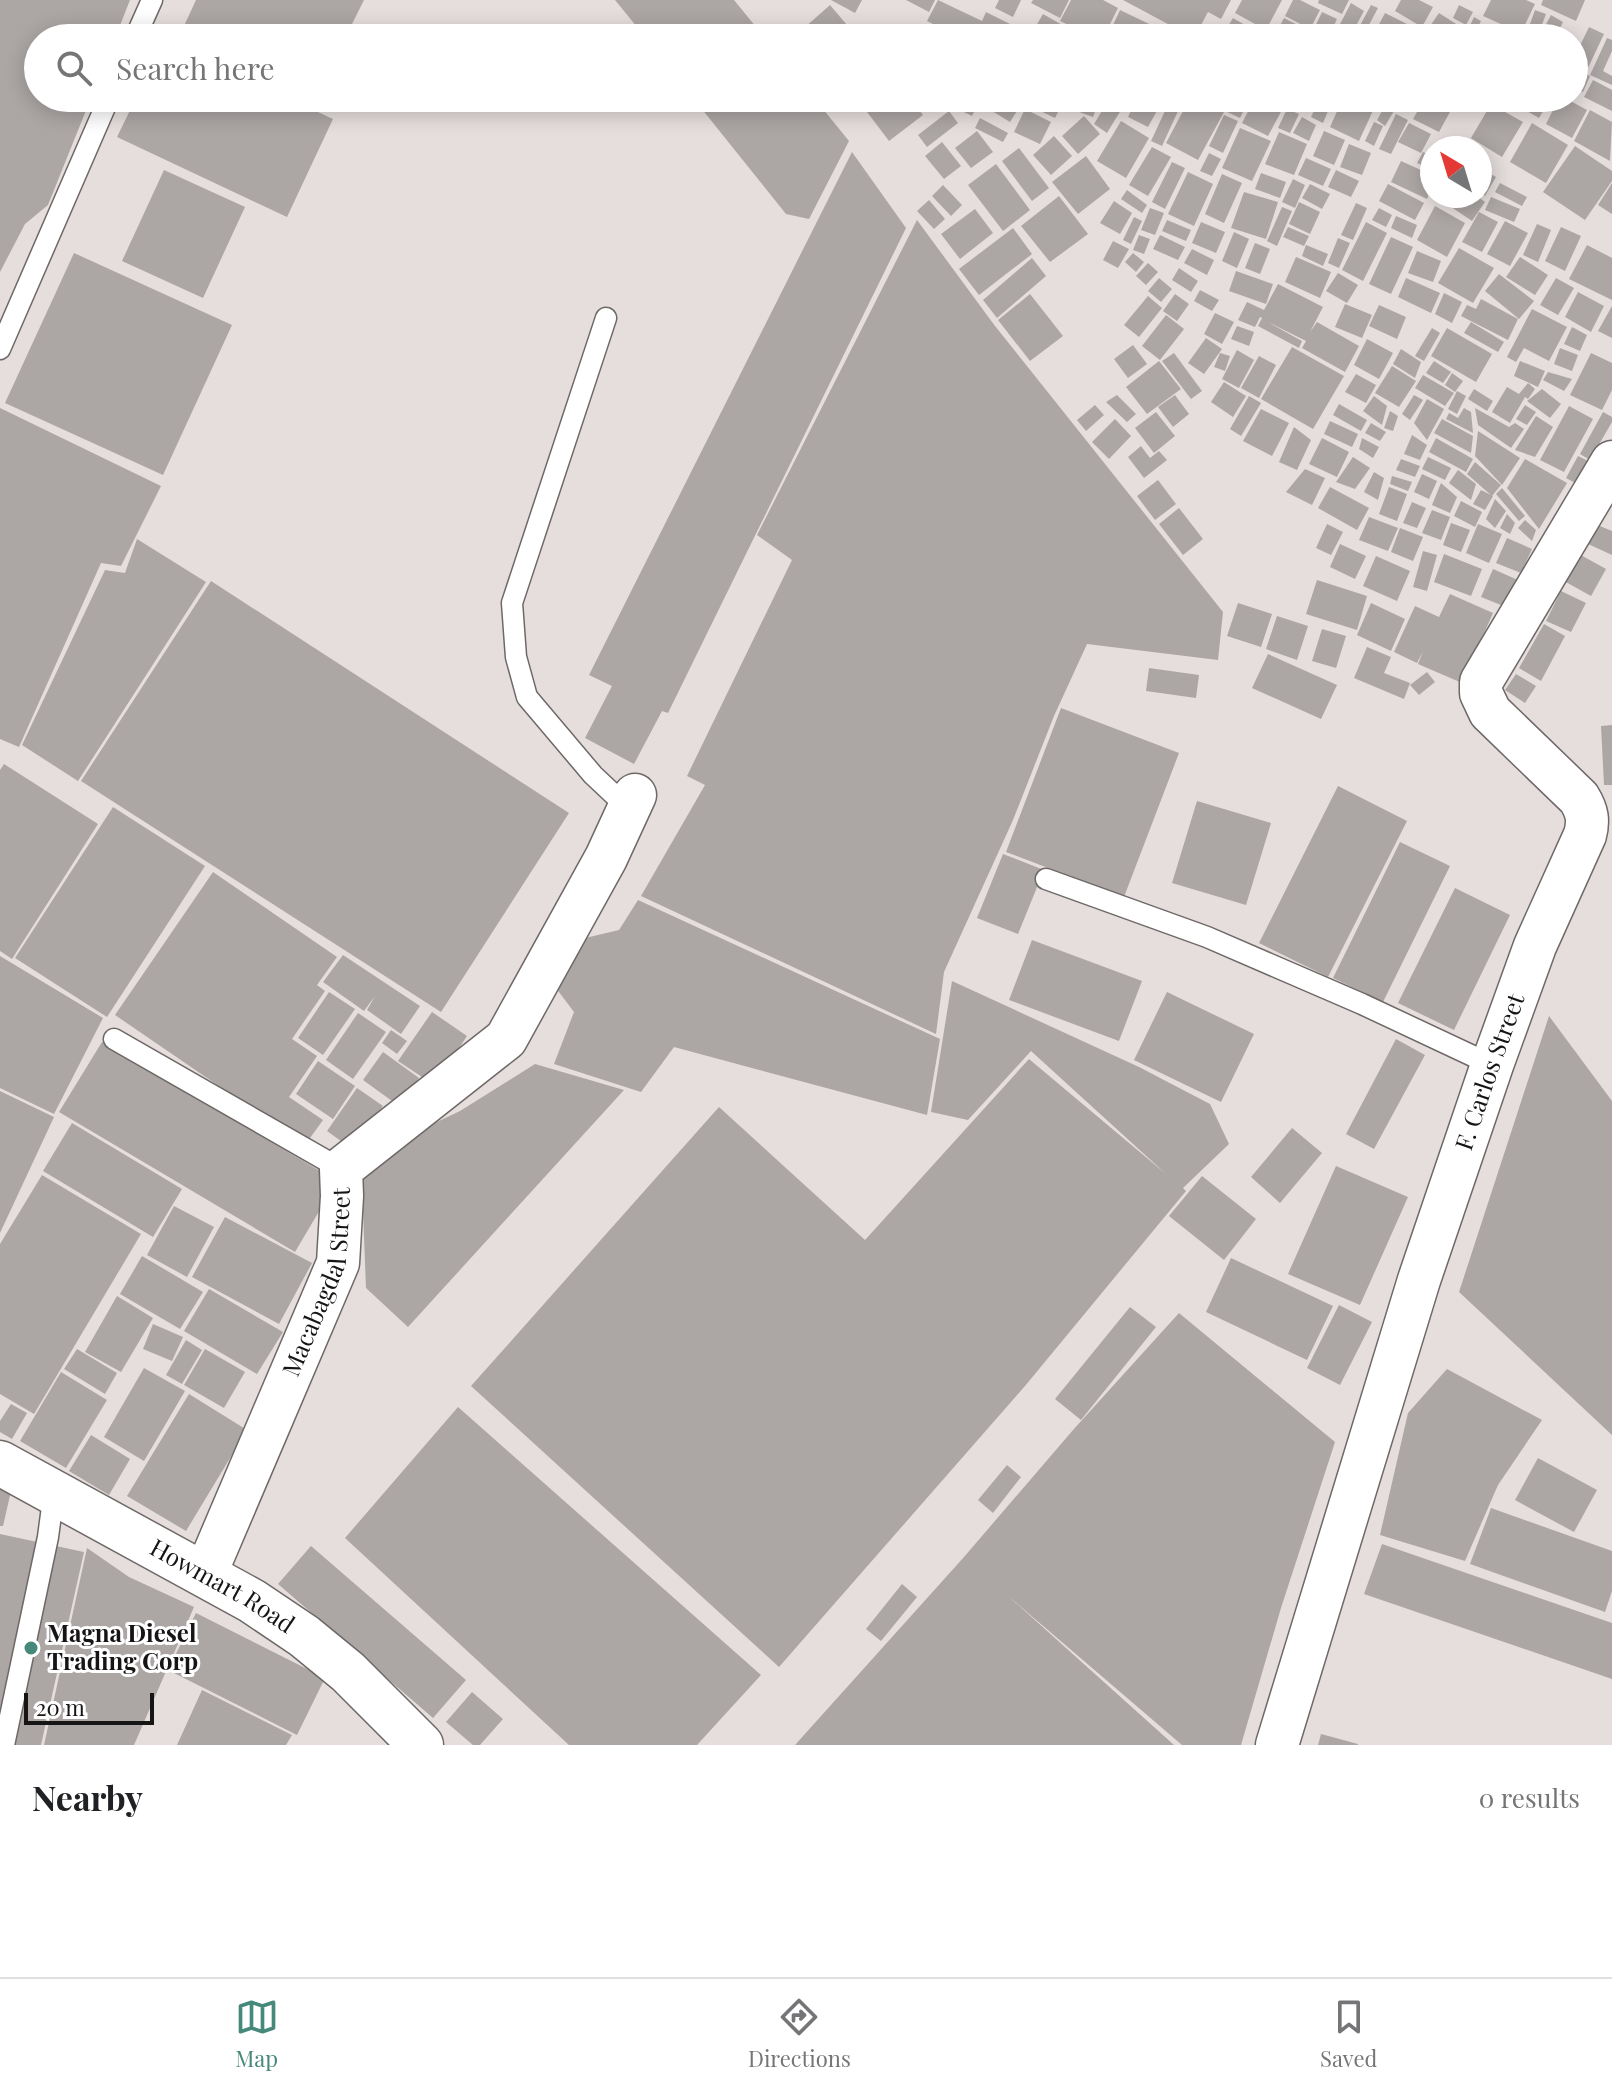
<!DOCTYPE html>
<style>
body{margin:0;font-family:"Playfair Display",serif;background:#f2f2f2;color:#202124}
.compass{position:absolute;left:1420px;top:136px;width:72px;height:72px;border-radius:50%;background:#fff;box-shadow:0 4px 20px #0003;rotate:322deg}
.scale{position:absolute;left:24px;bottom:20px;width:130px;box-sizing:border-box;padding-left:8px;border:4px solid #161414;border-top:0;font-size:22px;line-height:28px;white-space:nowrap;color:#161414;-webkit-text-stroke:6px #fff;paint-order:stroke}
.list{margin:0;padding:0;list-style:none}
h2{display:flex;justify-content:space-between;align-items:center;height:104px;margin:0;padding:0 32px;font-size:34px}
h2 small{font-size:26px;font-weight:400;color:#757577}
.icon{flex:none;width:44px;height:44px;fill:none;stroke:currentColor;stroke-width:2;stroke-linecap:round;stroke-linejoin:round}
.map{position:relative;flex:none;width:1612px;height:1745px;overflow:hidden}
.search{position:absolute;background:#fff;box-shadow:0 4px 20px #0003;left:24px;right:24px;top:24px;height:88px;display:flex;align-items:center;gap:20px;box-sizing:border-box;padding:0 28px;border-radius:44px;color:#757577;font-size:30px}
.sheet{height:232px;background:#fff}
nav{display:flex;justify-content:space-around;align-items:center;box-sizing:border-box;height:112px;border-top:2px solid #e0e0e0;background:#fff;font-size:22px;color:#757577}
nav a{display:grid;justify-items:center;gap:4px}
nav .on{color:#468879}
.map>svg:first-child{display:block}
.building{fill:#aca6a5}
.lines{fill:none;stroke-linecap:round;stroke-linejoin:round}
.lane-casing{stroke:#6e6867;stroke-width:23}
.street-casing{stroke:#6e6867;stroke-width:45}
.secondary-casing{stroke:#6e6867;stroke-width:47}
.lane{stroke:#fff;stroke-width:20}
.street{stroke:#fff;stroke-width:42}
.secondary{stroke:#fff;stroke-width:44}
.poi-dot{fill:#468879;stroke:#fff;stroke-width:3}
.labels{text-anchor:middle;stroke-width:6;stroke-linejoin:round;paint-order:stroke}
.street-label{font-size:24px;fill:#161414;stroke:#fff}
.poi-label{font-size:24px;font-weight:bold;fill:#161414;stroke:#fff;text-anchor:start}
</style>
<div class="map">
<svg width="1612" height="1745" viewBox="0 0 1612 1745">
<rect width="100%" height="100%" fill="#e5dedd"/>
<path class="building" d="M 0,0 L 130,0 L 115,38 L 38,38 L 38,98 L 91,98 L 48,205 L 25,224 L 0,272 Z
M 196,0 L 364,0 L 345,38 L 210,38 L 184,26 Z
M 615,0 L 734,0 L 765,38 L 646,38 Z
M 831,0 L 862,0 L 855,13 Z
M 906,0 L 935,0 L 929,12 Z
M 938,0 L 982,21 L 986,12 L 1012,25 L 1007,38 L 979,26 L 975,34 L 983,38 L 961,38 L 927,21 Z
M 999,0 L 1021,0 L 1013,17 L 995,8 Z
M 1033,0 L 1069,0 L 1060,18 L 1031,3 Z
M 1071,0 L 1103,0 L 1118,8 L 1103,38 L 1096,38 L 1060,21 Z
M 1123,0 L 1231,0 L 1221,19 L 1208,12 L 1194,38 Z
M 1242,0 L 1282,0 L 1266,30 L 1235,13 Z
M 1293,0 L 1300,0 L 1320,10 L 1310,29 L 1285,16 Z
M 1319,0 L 1349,0 L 1342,14 L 1318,3 Z
M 1401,0 L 1419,0 L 1433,7 L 1422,27 L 1395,11 Z
M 1491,0 L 1526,0 L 1535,4 L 1521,33 L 1483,16 Z
M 1543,0 L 1585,0 L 1576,21 L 1541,5 Z
M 1351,3 L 1364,11 L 1352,33 L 1339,26 Z
M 830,5 L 858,38 L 813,38 L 804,28 Z
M 1371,5 L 1378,8 L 1363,36 L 1356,33 Z
M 1459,5 L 1473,12 L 1466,25 L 1453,18 Z
M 1120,10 L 1170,34 L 1168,38 L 1113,38 L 1108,36 Z
M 1535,10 L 1546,14 L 1537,38 L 1532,38 L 1526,35 Z
M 1322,12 L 1337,19 L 1329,36 L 1314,29 Z
M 1385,13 L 1413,27 L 1408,38 L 1372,38 Z
M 1439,13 L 1464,29 L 1458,38 L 1436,38 L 1426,32 Z
M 1043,14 L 1085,38 L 1029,38 Z
M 1551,15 L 1563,22 L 1556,36 L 1543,30 Z
M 1474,17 L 1481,21 L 1473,38 L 1464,38 Z
M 1233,18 L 1262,35 L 1261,38 L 1221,38 Z
M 1284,18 L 1323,38 L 1274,37 Z
M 902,24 L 913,38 L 889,38 L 887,35 Z
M 1589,27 L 1604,34 L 1587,70 L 1574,63 L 1574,58 Z
M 1607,38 L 1612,40 L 1612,51 L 1603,71 L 1612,76 L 1612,85 L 1590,75 Z
M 1574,68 L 1590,76 L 1583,92 L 1574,88 Z
M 1593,80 L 1612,90 L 1612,111 L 1584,97 Z
M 136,98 L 216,98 L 231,105 L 234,98 L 288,98 L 333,119 L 287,217 L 117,137 Z
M 693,98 L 814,98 L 849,141 L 809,219 L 786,214 Z
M 869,98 L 910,98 L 923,115 L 889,141 L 861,104 Z
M 912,98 L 940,98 L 923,112 Z
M 947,98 L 981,98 L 972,116 L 944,102 Z
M 990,98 L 1025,98 L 1010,122 L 984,106 Z
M 1034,98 L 1065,98 L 1055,118 L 1030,106 Z
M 1072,98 L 1084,98 L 1098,103 L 1093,117 L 1068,108 Z
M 1137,98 L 1164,98 L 1148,127 L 1128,117 Z
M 1171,98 L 1184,98 L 1162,146 L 1151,141 Z
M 1190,98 L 1198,98 L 1224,112 L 1198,160 L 1166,143 Z
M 1234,98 L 1250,98 L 1240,118 L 1227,112 Z
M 1255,98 L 1263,98 L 1283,108 L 1268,136 L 1242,123 Z
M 1274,98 L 1303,98 L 1298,109 Z
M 1320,98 L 1333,99 L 1323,123 L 1311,117 Z
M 1343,98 L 1364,98 L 1376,104 L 1359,141 L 1330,127 Z
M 1389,98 L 1418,98 L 1412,110 Z
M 1425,98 L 1451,110 L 1439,132 L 1413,119 Z
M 1522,98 L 1551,98 L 1539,118 L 1518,106 Z
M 1559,98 L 1565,98 L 1587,110 L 1572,138 L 1546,124 Z
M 1108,101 L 1121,110 L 1107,133 L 1094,124 Z
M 1491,104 L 1523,122 L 1502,157 L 1471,138 Z
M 1385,106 L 1394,111 L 1385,126 L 1377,120 Z
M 1025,109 L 1051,122 L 1040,144 L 1014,132 Z
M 1287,109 L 1299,114 L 1290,133 L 1278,128 Z
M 1590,110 L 1612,122 L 1610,161 L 1574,141 Z
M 949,111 L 958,123 L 927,147 L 918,135 Z
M 1396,114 L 1408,120 L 1391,154 L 1379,149 Z
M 1224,115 L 1238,121 L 1223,153 L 1209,146 Z
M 1084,116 L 1100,134 L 1078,154 L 1062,136 Z
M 1302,117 L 1316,125 L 1309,141 L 1293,133 Z
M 980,118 L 1008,133 L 1003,142 L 975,128 Z
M 1121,121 L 1149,138 L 1126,178 L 1097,161 Z
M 1374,122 L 1383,126 L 1374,146 L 1365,141 Z
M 1409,123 L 1431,134 L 1421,153 L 1398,142 Z
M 1532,123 L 1568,145 L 1546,183 L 1510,162 Z
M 1240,128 L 1271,141 L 1252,181 L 1222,168 Z
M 977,131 L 993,152 L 971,168 L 955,148 Z
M 1324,131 L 1345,140 L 1334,165 L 1313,156 Z
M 1279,132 L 1307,144 L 1294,175 L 1265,164 Z
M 1054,136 L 1072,156 L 1051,175 L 1033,155 Z
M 942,142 L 961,166 L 944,179 L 925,156 Z
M 1349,144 L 1371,153 L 1362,175 L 1340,167 Z
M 1575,146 L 1612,171 L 1612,181 L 1585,220 L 1543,192 Z
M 1152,147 L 1171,157 L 1148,196 L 1129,185 Z
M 1019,148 L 1049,188 L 1032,201 L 1002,161 Z
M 852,152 L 906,228 L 668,713 L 662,711 L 634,764 L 585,738 L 612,686 L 589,675 Z
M 1423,152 L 1432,156 L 1432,170 L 1417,163 Z
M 1209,153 L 1221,159 L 1212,176 L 1200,171 Z
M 1086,156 L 1110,189 L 1078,214 L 1052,182 Z
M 1306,158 L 1331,169 L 1323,186 L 1298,175 Z
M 1401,161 L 1432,175 L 1432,187 L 1427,199 L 1391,182 Z
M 1172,162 L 1185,168 L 1165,209 L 1152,202 Z
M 996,164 L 1030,210 L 1003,231 L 968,185 Z
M 1480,168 L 1496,177 L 1485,196 L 1480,192 Z
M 164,170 L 245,207 L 203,298 L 122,261 Z
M 1336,170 L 1359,181 L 1351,197 L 1328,187 Z
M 1188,172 L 1213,184 L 1194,226 L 1168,214 Z
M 1261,173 L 1286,182 L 1280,198 L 1255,189 Z
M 1222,174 L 1242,183 L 1224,223 L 1205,214 Z
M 1293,179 L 1305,185 L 1295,208 L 1282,202 Z
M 1500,183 L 1527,197 L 1522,206 L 1495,192 Z
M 1612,183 L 1612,214 L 1598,205 Z
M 1310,184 L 1330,194 L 1322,209 L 1302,198 Z
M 1388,184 L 1424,203 L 1415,220 L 1379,201 Z
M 943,185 L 962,205 L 951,216 L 932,196 Z
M 1127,190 L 1147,205 L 1142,213 L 1121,199 Z
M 1244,192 L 1278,202 L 1266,239 L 1231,228 Z
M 1059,196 L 1088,234 L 1050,262 L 1021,226 Z
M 1435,196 L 1477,196 L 1485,202 L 1472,221 Z
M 1491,197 L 1520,209 L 1514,222 L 1485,210 Z
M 929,200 L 945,219 L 934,229 L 917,211 Z
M 1114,201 L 1132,213 L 1120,234 L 1100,223 Z
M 1299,202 L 1320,212 L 1310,234 L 1289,224 Z
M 1356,203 L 1367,208 L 1353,240 L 1341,235 Z
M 1435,206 L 1465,223 L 1447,257 L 1417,240 Z
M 1282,207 L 1292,211 L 1277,246 L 1267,241 Z
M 1150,208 L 1164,213 L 1155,235 L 1141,230 Z
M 1379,208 L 1392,215 L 1386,227 L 1372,220 Z
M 975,209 L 993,233 L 960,259 L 941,234 Z
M 1479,212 L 1498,222 L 1482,252 L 1462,242 Z
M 1396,216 L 1417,225 L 1412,238 L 1391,228 Z
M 1134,217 L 1142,221 L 1131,244 L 1123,240 Z
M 917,220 L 995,326 L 1223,612 L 1218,660 L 1087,644 L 1054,716 L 1013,820 L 944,972 L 936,1034 L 641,896 L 705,785 L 687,776 L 792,560 L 757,535 Z
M 1167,220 L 1191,230 L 1186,241 L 1162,231 Z
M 1505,221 L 1528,233 L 1510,266 L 1487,254 Z
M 1201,222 L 1225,232 L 1216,253 L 1192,243 Z
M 1366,222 L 1387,233 L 1363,281 L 1342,270 Z
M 1537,224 L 1551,230 L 1538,262 L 1523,255 Z
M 1288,227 L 1309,236 L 1304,246 L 1283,237 Z
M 1561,227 L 1581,236 L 1565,271 L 1545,261 Z
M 1013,228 L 1032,254 L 979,295 L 959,269 Z
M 1234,232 L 1249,239 L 1237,268 L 1222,261 Z
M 1139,235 L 1150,239 L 1144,254 L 1133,250 Z
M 1160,235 L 1185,247 L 1178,260 L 1153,249 Z
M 1391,237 L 1413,247 L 1391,294 L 1369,284 Z
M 1338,238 L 1350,243 L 1339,268 L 1328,263 Z
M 1113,241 L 1129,249 L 1118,268 L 1103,260 Z
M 1255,243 L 1270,249 L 1260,274 L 1245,268 Z
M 1306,245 L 1328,254 L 1323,266 L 1302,256 Z
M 1587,245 L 1612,258 L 1612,300 L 1569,279 Z
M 1459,248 L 1494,268 L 1473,303 L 1438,283 Z
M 1192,249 L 1214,260 L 1207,275 L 1184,263 Z
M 1417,251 L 1441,261 L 1433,282 L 1408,273 Z
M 74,253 L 232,325 L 163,475 L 5,403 Z
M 1133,253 L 1144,262 L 1136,272 L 1125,262 Z
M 1296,257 L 1331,272 L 1320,298 L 1285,282 Z
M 1520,257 L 1548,275 L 1535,295 L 1506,277 Z
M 1032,258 L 1046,276 L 997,318 L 983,300 Z
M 1148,263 L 1158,272 L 1146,285 L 1136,276 Z
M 1179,268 L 1198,281 L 1191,292 L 1172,280 Z
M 1236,271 L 1273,284 L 1266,304 L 1229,291 Z
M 1338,273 L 1358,285 L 1347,303 L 1326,291 Z
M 1499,274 L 1534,301 L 1519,319 L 1485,291 Z
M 1159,278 L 1172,289 L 1161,302 L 1148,291 Z
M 1406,278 L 1440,293 L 1431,313 L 1398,297 Z
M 1556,278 L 1574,288 L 1558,315 L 1540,305 Z
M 1278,284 L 1323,307 L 1310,332 L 1317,322 L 1359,346 L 1345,372 L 1302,348 L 1306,341 L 1266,321 L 1302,341 L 1299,348 L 1258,326 L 1262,318 L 1260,317 L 1255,327 L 1238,320 L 1247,302 L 1264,310 Z
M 1200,290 L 1219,300 L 1212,311 L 1194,301 Z
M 1578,292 L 1604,306 L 1591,332 L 1565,317 Z
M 1444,293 L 1462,302 L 1452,323 L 1435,314 Z
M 1030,294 L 1063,336 L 1030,361 L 998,320 Z
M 1175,294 L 1189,304 L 1177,321 L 1163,311 Z
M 1148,296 L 1162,308 L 1139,337 L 1124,325 Z
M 1481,299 L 1518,319 L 1508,340 L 1461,316 L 1467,305 L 1476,309 Z
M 1345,304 L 1372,315 L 1362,338 L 1335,327 Z
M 1379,305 L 1406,317 L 1397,339 L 1369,326 Z
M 1612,306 L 1612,338 L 1598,331 Z
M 1532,309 L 1567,327 L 1549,361 L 1524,348 L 1516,362 L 1507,357 Z
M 1215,313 L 1234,322 L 1222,344 L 1204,334 Z
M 1166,315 L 1184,329 L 1160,360 L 1142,346 Z
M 1471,322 L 1504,342 L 1498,352 L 1464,333 Z
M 1237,326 L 1254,332 L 1249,346 L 1231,339 Z
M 1572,327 L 1587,335 L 1580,351 L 1564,344 Z
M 1432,328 L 1440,333 L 1424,361 L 1415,356 Z
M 1447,328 L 1492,354 L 1476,382 L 1431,356 Z
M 1206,338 L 1222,349 L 1204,374 L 1188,363 Z
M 1367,339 L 1393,353 L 1379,379 L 1354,365 Z
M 1133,345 L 1147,364 L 1128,378 L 1114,359 Z
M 1292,347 L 1344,376 L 1313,429 L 1261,399 Z
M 1560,348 L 1578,355 L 1572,371 L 1554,364 Z
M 1401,349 L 1421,362 L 1415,378 L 1393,364 Z
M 1237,350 L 1254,360 L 1239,388 L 1222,379 Z
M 1174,353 L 1202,391 L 1191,399 L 1162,361 Z
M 1220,353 L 1230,356 L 1225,371 L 1214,367 Z
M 1591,353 L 1612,363 L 1612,390 L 1602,410 L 1570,395 Z
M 1259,356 L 1276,365 L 1259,398 L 1241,388 Z
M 1159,361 L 1181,389 L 1147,414 L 1126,387 Z
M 1434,361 L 1451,372 L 1443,383 L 1426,373 Z
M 1520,361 L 1545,371 L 1538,387 L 1514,376 Z
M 1392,366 L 1416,381 L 1399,407 L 1375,393 Z
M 1548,372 L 1572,379 L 1564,391 L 1543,380 Z
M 1452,373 L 1463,381 L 1455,392 L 1445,385 Z
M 1356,374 L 1376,385 L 1366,403 L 1345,392 Z
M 1423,375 L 1454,393 L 1445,406 L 1415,388 Z
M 1224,382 L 1246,396 L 1233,417 L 1211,402 Z
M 1528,383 L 1535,389 L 1528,399 L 1525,397 L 1510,423 L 1492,412 L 1507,387 L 1519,394 Z
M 1474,389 L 1493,401 L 1487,411 L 1468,399 Z
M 1542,389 L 1561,404 L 1550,418 L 1527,401 Z
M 1457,391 L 1466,396 L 1457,414 L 1448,409 Z
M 1117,395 L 1136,414 L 1127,422 L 1106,402 Z
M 1175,395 L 1189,414 L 1173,427 L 1158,407 Z
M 1414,395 L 1423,400 L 1410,420 L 1402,414 Z
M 1249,396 L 1261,403 L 1241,436 L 1230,429 Z
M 1374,396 L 1387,406 L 1382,425 L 1363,411 Z
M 1427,399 L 1444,409 L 1427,440 L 1414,423 Z
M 1339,404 L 1367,420 L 1361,431 L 1333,415 Z
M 1095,405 L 1104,415 L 1086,431 L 1077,420 Z
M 1525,405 L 1536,412 L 1527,425 L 1516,419 Z
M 1569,406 L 1593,419 L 1564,472 L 1540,460 Z
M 0,408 L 161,486 L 121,566 L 101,563 L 19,747 L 0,739 Z
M 1464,408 L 1471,412 L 1473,433 L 1446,419 L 1449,413 L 1458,418 Z
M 1475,408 L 1509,427 L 1515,423 L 1524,429 L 1511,448 L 1478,425 Z
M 1261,409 L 1289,423 L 1272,456 L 1243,441 Z
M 1390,411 L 1398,416 L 1393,431 L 1384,428 Z
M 1156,412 L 1175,436 L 1154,453 L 1135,428 Z
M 1603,412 L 1612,417 L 1612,422 L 1590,460 L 1580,454 Z
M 1536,416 L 1553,427 L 1535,457 L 1515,450 Z
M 1115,419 L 1131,436 L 1109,459 L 1092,442 Z
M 1442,419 L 1473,436 L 1471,453 L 1434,433 Z
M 1330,421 L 1358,434 L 1352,447 L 1324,434 Z
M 1371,423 L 1386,432 L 1380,441 L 1365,433 Z
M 1294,427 L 1311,440 L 1297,470 L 1279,462 Z
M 1478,431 L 1520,458 L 1502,485 L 1475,456 Z
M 1412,435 L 1427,445 L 1420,460 L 1404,454 Z
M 1322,438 L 1349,452 L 1337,477 L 1309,464 Z
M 1362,438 L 1379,447 L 1373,458 L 1359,449 Z
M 1436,438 L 1473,459 L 1466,472 L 1429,452 Z
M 1141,446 L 1150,458 L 1159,451 L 1167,460 L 1144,478 L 1128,457 Z
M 1578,456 L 1590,462 L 1579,485 L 1566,478 Z
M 1353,457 L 1370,468 L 1355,489 L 1336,482 Z
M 1428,457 L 1451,468 L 1445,480 L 1422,469 Z
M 1401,459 L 1420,466 L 1415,477 L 1396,470 Z
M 1525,459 L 1567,483 L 1539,529 L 1507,488 Z
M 1475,462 L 1501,485 L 1492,496 L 1467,474 Z
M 1305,469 L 1325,478 L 1312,505 L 1286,492 Z
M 1458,470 L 1476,484 L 1471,500 L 1449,483 Z
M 1374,472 L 1384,478 L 1378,500 L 1364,492 Z
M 1422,474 L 1437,481 L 1429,499 L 1414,492 Z
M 1392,476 L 1412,482 L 1408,491 L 1390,484 Z
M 1158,480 L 1176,504 L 1155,520 L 1137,496 Z
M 1441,483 L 1457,497 L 1450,513 L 1432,505 Z
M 1330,487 L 1369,508 L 1357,530 L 1318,508 Z
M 1389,487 L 1407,494 L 1397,521 L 1379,514 Z
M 1502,488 L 1525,516 L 1519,521 L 1496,494 Z
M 1481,490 L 1493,496 L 1485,510 L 1473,504 Z
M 1495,499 L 1506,511 L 1495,528 L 1486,519 Z
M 1461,501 L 1482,512 L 1475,527 L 1454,516 Z
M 1412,502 L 1426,508 L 1417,528 L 1403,523 Z
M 1179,508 L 1203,539 L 1183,555 L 1159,524 Z
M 1432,510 L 1450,517 L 1441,540 L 1422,533 Z
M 1507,514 L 1515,523 L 1510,534 L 1500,528 Z
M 1369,517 L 1398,528 L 1388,551 L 1359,540 Z
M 1525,520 L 1536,530 L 1532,541 L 1518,528 Z
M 1451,523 L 1470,530 L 1461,552 L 1443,545 Z
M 1327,524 L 1343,532 L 1331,555 L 1316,548 Z
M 1478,524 L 1502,534 L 1489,563 L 1466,553 Z
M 1595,524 L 1612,531 L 1612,555 L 1586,543 Z
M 1400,528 L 1423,537 L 1413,561 L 1391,552 Z
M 1507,538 L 1532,549 L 1521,573 L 1496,563 Z
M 137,539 L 206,582 L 78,781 L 22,745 L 105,570 L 125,573 Z
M 1340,544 L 1366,556 L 1355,579 L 1330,567 Z
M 1423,551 L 1437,555 L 1427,591 L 1413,587 Z
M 1444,554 L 1482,569 L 1471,596 L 1434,582 Z
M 1579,554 L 1606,569 L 1591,596 L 1564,581 Z
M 1376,556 L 1410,571 L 1397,601 L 1363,586 Z
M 1493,569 L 1518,580 L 1506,607 L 1481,597 Z
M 1317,580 L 1367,596 L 1357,630 L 1306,614 Z
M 211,581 L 569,813 L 441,1012 L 81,781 Z
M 1561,591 L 1586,603 L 1571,632 L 1546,621 Z
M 1450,594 L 1493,613 L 1462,683 L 1418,664 L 1423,651 L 1417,663 L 1394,652 L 1415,606 L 1439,617 Z
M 1238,603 L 1272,614 L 1261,647 L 1227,636 Z
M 1371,603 L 1405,619 L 1391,651 L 1357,635 Z
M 1277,616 L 1308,626 L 1297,660 L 1266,649 Z
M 1544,624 L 1565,636 L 1541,681 L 1519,668 Z
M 1322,629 L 1346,636 L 1336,668 L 1312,661 Z
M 1367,647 L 1391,657 L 1384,673 L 1410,683 L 1404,699 L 1354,678 Z
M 1268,654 L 1337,685 L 1321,719 L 1252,688 Z
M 1149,668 L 1199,675 L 1196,698 L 1146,691 Z
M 1427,672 L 1435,682 L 1419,695 L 1410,685 Z
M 1516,674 L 1536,686 L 1525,703 L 1505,690 Z
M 1061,708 L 1179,753 L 1124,897 L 1006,852 Z
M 1612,725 L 1612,785 L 1604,785 L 1601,726 Z
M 4,764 L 98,824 L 12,959 L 0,951 L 0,770 Z
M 1338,786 L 1407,821 L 1328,977 L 1259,943 Z
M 1197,801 L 1271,823 L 1246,905 L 1172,883 Z
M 113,807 L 205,866 L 107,1017 L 15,958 Z
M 1400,842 L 1450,866 L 1383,1002 L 1333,978 Z
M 1003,854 L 1044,870 L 1018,934 L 977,918 Z
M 213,872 L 337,957 L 317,985 L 325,991 L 292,1039 L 317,1056 L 289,1097 L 323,1120 L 305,1145 L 115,1015 Z
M 1455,888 L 1510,915 L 1454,1030 L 1398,1003 Z
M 638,900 L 940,1039 L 927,1115 L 674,1047 L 641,1092 L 554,1064 L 574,1012 L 556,988 L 581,939 L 619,930 Z
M 1032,940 L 1142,981 L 1119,1041 L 1009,1000 Z
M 343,955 L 420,1006 L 401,1034 L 367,1010 L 375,996 L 364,1011 L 323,982 Z
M 0,956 L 103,1018 L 54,1114 L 0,1088 Z
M 952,981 L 1139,1067 L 1210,1104 L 1229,1144 L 1183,1188 L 1186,1191 L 1025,1386 L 779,1667 L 471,1386 L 719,1107 L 865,1240 L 1029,1059 L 1166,1174 L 1031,1051 L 968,1120 L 931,1112 Z
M 329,992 L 355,1009 L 323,1055 L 298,1038 Z
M 1167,992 L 1254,1034 L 1221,1102 L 1134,1060 Z
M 432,1012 L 467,1036 L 434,1085 L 398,1061 Z
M 358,1013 L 386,1032 L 353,1079 L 326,1060 Z
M 1549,1016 L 1612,1101 L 1612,1435 L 1459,1292 Z
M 391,1030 L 407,1041 L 397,1054 L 382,1043 Z
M 1396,1039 L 1425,1055 L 1374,1149 L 1346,1134 Z
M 102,1042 L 337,1181 L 295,1252 L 59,1112 Z
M 383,1052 L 419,1078 L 399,1106 L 363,1080 Z
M 318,1061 L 355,1086 L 333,1119 L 296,1094 Z
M 535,1064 L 624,1090 L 408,1327 L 366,1288 L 361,1158 L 460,1111 Z
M 357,1088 L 383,1106 L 352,1149 L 327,1131 Z
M 0,1091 L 54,1117 L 0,1233 Z
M 72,1123 L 182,1189 L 153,1237 L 43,1171 Z
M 1292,1128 L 1322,1153 L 1280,1203 L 1251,1177 Z
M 1336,1166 L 1408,1197 L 1360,1305 L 1288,1274 Z
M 42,1175 L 141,1234 L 34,1414 L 0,1394 L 0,1244 Z
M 1202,1176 L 1256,1219 L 1224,1260 L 1169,1216 Z
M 174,1206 L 214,1227 L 187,1277 L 147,1255 Z
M 225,1217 L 312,1263 L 279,1324 L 192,1277 Z
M 142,1256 L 203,1292 L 180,1329 L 120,1294 Z
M 1231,1258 L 1333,1306 L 1307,1360 L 1206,1312 Z
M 209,1289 L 283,1332 L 257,1374 L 184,1331 Z
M 117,1296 L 153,1318 L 121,1372 L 85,1352 Z
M 1339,1305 L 1372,1322 L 1340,1385 L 1307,1368 Z
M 1130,1307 L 1156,1327 L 1081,1420 L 1055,1399 Z
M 1179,1313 L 1335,1442 L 1281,1608 L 1241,1745 L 1182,1745 L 1007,1595 L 1174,1745 L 795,1745 L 964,1557 L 1073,1430 Z
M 153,1324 L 183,1337 L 172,1361 L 143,1349 Z
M 186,1340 L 202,1350 L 182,1384 L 166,1375 Z
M 77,1349 L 117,1373 L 105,1394 L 64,1369 Z
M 205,1349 L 245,1372 L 224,1408 L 184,1385 Z
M 144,1368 L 185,1391 L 144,1461 L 104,1437 Z
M 1447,1369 L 1542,1420 L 1498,1485 L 1465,1561 L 1380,1535 L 1408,1413 Z
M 61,1372 L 107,1400 L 66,1468 L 20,1441 Z
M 189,1394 L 247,1430 L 186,1531 L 127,1496 Z
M 11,1404 L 27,1413 L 12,1439 L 0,1432 L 0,1421 Z
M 458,1407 L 761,1675 L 697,1745 L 569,1745 L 345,1538 Z
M 91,1435 L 130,1459 L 109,1495 L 69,1471 Z
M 1538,1458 L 1597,1490 L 1574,1532 L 1515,1500 Z
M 1007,1465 L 1021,1477 L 993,1513 L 978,1500 Z
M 0,1488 L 11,1491 L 3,1526 L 0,1526 Z
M 1491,1508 L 1612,1551 L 1612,1591 L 1605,1612 L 1470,1564 Z
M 0,1534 L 84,1552 L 41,1745 L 0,1745 Z
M 1382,1544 L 1612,1623 L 1612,1679 L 1364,1594 Z
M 311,1546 L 466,1680 L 433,1718 L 278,1584 Z
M 87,1548 L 129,1577 L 194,1607 L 134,1745 L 44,1745 Z
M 902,1584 L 917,1597 L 881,1641 L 866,1629 Z
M 196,1613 L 325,1678 L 297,1735 L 168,1670 Z
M 202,1690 L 292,1735 L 286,1745 L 177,1745 Z
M 472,1692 L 503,1719 L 480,1745 L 473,1745 L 446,1722 Z
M 1321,1734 L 1358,1744 L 1358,1745 L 1318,1745 Z"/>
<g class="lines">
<defs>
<path id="lane" d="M 135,38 L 152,0
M 606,318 L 512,603 L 516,657 L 527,697 L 593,775 L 628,808
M 0,349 L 109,98
M 1046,879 L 1207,937 L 1362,1004 L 1492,1065
M 114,1039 L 341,1169
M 4,1745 L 48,1537 L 54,1492"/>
<g id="street">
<path id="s1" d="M 205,1575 L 338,1263 L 342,1196 L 341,1169 L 506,1039 L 606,858 L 635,795"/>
<path id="s2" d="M 1277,1745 L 1419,1280 L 1492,1065 L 1535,946 L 1585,835 C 1589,820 1587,811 1579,798 L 1490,712 L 1481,693 L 1481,682 L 1612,462"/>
</g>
<g id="secondary">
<path id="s3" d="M 0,1463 L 252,1601 L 304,1636 L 348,1672 L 421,1745"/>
</g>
</defs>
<use href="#lane" class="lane-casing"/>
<use href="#street" class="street-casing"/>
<use href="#secondary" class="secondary-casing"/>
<use href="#lane" class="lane"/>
<use href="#street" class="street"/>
<use href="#secondary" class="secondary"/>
</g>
<circle class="poi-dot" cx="31" cy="1648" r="8"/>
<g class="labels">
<g class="street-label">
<text dy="8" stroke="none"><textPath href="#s2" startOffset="706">F. Carlos Street</textPath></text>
<text dy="8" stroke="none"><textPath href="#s1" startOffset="316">Macabagdal Street</textPath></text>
<text dy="8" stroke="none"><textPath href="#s3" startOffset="254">Howmart Road</textPath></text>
</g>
<g class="poi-label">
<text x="47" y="1642">Magna Diesel<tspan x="47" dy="28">Trading Corp</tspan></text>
</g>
</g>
</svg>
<svg class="compass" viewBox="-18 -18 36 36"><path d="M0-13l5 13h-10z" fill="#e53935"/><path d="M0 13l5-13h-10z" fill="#757577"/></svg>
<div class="scale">20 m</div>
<div class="search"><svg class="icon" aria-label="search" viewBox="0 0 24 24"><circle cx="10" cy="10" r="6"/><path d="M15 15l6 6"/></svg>Search here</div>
</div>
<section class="sheet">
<h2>Nearby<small>0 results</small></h2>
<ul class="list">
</ul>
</section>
<nav>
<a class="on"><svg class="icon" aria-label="map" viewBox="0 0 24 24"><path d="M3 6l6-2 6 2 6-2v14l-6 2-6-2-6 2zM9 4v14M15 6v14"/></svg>Map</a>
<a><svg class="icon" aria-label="directions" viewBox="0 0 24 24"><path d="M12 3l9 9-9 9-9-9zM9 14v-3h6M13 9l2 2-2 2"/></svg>Directions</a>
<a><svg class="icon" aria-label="saved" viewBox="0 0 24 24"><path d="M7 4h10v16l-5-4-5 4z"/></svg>Saved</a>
</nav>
